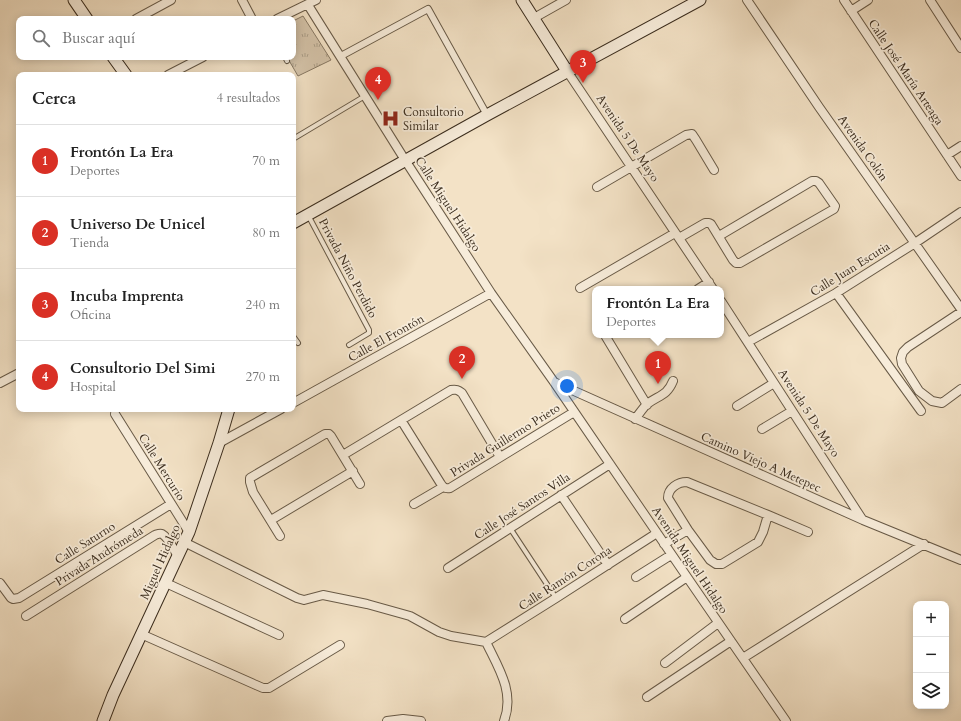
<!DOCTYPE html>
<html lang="es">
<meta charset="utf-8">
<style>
body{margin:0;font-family:Cardo,serif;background:#f6f6f6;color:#222}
.controls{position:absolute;right:12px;bottom:12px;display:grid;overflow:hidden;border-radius:8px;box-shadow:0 2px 10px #0003}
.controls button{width:36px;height:36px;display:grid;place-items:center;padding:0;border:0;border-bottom:1px solid #e0e0e0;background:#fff;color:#222;font:20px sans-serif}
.you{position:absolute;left:567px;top:386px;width:14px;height:14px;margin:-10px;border:3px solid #fff;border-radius:50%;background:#1a73e8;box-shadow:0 0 0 6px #1a73e833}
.badge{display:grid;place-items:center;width:26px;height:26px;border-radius:50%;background:#d93025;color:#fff;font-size:13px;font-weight:700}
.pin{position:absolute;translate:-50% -33px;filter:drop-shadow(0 1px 2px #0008)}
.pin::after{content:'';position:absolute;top:21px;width:14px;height:12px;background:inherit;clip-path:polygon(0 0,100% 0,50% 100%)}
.popup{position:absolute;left:592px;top:286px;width:132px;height:52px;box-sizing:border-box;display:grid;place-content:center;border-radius:8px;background:#fff;filter:drop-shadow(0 1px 3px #0005);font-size:13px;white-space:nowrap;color:#767676}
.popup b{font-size:15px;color:#222}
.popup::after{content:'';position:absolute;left:50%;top:100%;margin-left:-8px;border:8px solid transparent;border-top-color:#fff}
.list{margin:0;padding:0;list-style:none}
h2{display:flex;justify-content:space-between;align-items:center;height:52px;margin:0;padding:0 16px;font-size:17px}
h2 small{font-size:13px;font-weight:400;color:#767676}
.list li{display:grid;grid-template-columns:26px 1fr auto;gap:12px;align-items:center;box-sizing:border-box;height:72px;padding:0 16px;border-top:1px solid #e0e0e0}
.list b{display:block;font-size:15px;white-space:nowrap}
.list p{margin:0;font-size:13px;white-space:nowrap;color:#767676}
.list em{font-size:13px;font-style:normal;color:#767676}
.icon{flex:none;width:22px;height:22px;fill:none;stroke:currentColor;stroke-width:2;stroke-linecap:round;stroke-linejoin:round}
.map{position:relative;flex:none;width:961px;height:721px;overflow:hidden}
.search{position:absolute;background:#fff;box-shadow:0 2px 10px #0003;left:16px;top:16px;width:280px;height:44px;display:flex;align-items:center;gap:10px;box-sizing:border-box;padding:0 14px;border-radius:8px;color:#767676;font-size:15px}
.panel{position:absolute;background:#fff;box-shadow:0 2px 10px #0003;left:16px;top:72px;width:280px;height:340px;border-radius:8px}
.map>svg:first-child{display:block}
.park{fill:url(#park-tufts);stroke:#877863}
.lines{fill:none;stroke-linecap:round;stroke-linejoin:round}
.service-casing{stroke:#685a47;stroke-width:6}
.pedestrian-casing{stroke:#685a47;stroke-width:8}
.minor-casing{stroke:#685a47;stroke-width:10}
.secondary-casing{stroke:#3a2c1d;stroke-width:13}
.service{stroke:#f7ecda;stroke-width:4}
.pedestrian{stroke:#f7ecda;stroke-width:6}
.minor{stroke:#f7ecda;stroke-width:8}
.secondary{stroke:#f7ecda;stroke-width:11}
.labels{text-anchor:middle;stroke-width:3.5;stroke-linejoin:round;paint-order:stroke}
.street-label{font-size:12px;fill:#3a2c1d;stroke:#f7ecda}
.poi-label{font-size:12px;fill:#3a2c1d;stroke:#f7ecda;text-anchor:start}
</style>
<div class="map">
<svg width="961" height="721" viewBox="0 0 961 721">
<defs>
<pattern id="park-tufts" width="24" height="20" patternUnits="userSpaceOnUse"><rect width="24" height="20" fill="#d4c3a9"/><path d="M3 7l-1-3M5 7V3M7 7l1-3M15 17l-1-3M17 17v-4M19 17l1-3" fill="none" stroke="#ad9f89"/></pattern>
</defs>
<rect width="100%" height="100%" fill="#f3e2c6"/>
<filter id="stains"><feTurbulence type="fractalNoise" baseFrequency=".005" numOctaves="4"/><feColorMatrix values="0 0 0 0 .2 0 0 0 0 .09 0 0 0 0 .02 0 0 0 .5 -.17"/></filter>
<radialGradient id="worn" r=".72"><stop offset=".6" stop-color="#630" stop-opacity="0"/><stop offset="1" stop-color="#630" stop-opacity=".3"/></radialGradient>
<path class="park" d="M 303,16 L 331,60 L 298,76 L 287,57 L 293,57 L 293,21 Z"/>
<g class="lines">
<defs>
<path id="service" d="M 285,57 L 287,61
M 293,139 L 365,96
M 308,215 L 369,330 L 369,333 L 349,345
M 293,336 L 298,343
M 510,528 L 556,598"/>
<path id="pedestrian" d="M 341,56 L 428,9 L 487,115"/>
<path id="minor" d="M 242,0 L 252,19
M 747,0 L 819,107 L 961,309
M 844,0 L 961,176
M 930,0 L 961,48
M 308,5 L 405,160 L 491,293 L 554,382 L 687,577 L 786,721
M 851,11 L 868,0
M 534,18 L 566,0
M 136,19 L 171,0
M 277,19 L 316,0
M 567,71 L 713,289
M 168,75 L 203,57
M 947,155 L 961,146
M 597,187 L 686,135 L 692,134 L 696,140 L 714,170
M 679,238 L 705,223 L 709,223 L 711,224 L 733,260 L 736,263 L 740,263 L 834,209 L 835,206 L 819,183 L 816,181 L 812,181 L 719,236
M 580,288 L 675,233
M 698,289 L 709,282
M 836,293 L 921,411
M 721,301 L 862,519
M 961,312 L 908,347 L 903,352 L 901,358 L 902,364 L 919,391 L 932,401 L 942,403 L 961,389
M 606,337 L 647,405
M 748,342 L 836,293 L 915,243 L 961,212
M 554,382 L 863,520 L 961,560
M 0,383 L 19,373
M 293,403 L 491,293
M 737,406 L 774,383
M 115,414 L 189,532
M 635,419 C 639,414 643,408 647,404 C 659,395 667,396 673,381
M 401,420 L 441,484 C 443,487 445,489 450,488 L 574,412
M 762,429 L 792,411
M 219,443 L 281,409
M 343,455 L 451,390 C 456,389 458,390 462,393 L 500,457
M 561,495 L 608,565
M 414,504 L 443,487
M 768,515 L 763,532 L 758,542 L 722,564 L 716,564 L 710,560 L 688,530 L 668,498 C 668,488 678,482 687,482 L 768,515 L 808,532
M 271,520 L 353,471
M 280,536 L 253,492 L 250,482 L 250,478 L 325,434 L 329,434 L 331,436 L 360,484
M 184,542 L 297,598 L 304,600 L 323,595 L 367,604 L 410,616 L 439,632 L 451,636 L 486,642
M 664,544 L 688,530
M 448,568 L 610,464
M 636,577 L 671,555
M 0,583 L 11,598 L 13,599 L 19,598 L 171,504
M 166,583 L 279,635
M 26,616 L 155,535 C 158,534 160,533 162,534 C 168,537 174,550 178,556
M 625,619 L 687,577
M 141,634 L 256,685 L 263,688 L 269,688 L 340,645
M 486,642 L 556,598 L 657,533
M 486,642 C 498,667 515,692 504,721
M 743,658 L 924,544
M 665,663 L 718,623
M 647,697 L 731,641
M 387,721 L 403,719 L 421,721"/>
<path id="secondary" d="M 74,0 L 87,19
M 522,0 L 567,71
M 113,57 L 126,75
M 293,223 L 487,115 L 700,0
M 103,721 L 113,695 L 189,532 L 219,443 L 229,409"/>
</defs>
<use href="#service" class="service-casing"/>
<use href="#pedestrian" class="pedestrian-casing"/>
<use href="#minor" class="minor-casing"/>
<use href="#secondary" class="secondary-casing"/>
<use href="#service" class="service"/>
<use href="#pedestrian" class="pedestrian"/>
<use href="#minor" class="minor"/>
<use href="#secondary" class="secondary"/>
</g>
<defs>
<symbol id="hospital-bare" viewBox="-9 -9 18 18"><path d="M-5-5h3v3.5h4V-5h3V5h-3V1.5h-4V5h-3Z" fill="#8f2418" stroke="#f7ecda" stroke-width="2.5" paint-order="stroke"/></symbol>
</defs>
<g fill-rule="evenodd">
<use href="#hospital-bare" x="378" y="106" width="25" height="25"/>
</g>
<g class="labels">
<g class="street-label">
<text transform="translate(906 72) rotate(56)" y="4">Calle José María Arteaga</text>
<text transform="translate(628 138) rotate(56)" y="4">Avenida 5 De Mayo</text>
<text transform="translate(863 148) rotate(55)" y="4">Avenida Colón</text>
<text transform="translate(448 204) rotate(57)" y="4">Calle Miguel Hidalgo</text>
<text transform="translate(348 268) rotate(62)" y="4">Privada Niño Perdido</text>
<text transform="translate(850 269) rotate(-32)" y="4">Calle Juan Escutia</text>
<text transform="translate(386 338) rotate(-29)" y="4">Calle El Frontón</text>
<text transform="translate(809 413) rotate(57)" y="4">Avenida 5 De Mayo</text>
<text transform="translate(505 440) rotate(-32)" y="4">Privada Guillermo Prieto</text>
<text transform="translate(761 462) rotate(24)" y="4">Camino Viejo A Metepec</text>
<text transform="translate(162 467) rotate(58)" y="4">Calle Mercurio</text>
<text transform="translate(522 506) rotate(-33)" y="4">Calle José Santos Villa</text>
<text transform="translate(85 543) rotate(-32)" y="4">Calle Saturno</text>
<text transform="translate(99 556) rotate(-32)" y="4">Privada Andrómeda</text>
<text transform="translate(690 560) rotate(56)" y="4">Avenida Miguel Hidalgo</text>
<text transform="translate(160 562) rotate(-66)" y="4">Miguel Hidalgo</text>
<text transform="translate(565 578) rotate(-33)" y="4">Calle Ramón Corona</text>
</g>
<g class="poi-label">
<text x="403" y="116">Consultorio<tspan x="403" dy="14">Similar</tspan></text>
</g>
</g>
<rect width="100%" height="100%" filter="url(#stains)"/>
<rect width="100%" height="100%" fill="url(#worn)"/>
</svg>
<div class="controls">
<button>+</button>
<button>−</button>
<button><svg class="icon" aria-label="layers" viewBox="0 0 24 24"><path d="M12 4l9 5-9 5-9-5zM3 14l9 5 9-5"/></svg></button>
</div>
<div class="you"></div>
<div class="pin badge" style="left:658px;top:384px">1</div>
<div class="popup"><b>Frontón La Era</b>Deportes</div>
<div class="pin badge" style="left:462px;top:379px">2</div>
<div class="pin badge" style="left:583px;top:83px">3</div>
<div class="pin badge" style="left:378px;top:100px">4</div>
<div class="search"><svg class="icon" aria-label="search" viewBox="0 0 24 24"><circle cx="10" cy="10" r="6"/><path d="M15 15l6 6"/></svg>Buscar aquí</div>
<section class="panel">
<h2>Cerca<small>4 resultados</small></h2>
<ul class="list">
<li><span class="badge">1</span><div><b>Frontón La Era</b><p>Deportes</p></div><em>70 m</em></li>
<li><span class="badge">2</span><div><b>Universo De Unicel</b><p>Tienda</p></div><em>80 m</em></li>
<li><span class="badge">3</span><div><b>Incuba Imprenta</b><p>Oficina</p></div><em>240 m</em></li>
<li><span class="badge">4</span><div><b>Consultorio Del Simi</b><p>Hospital</p></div><em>270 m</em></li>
</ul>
</section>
</div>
